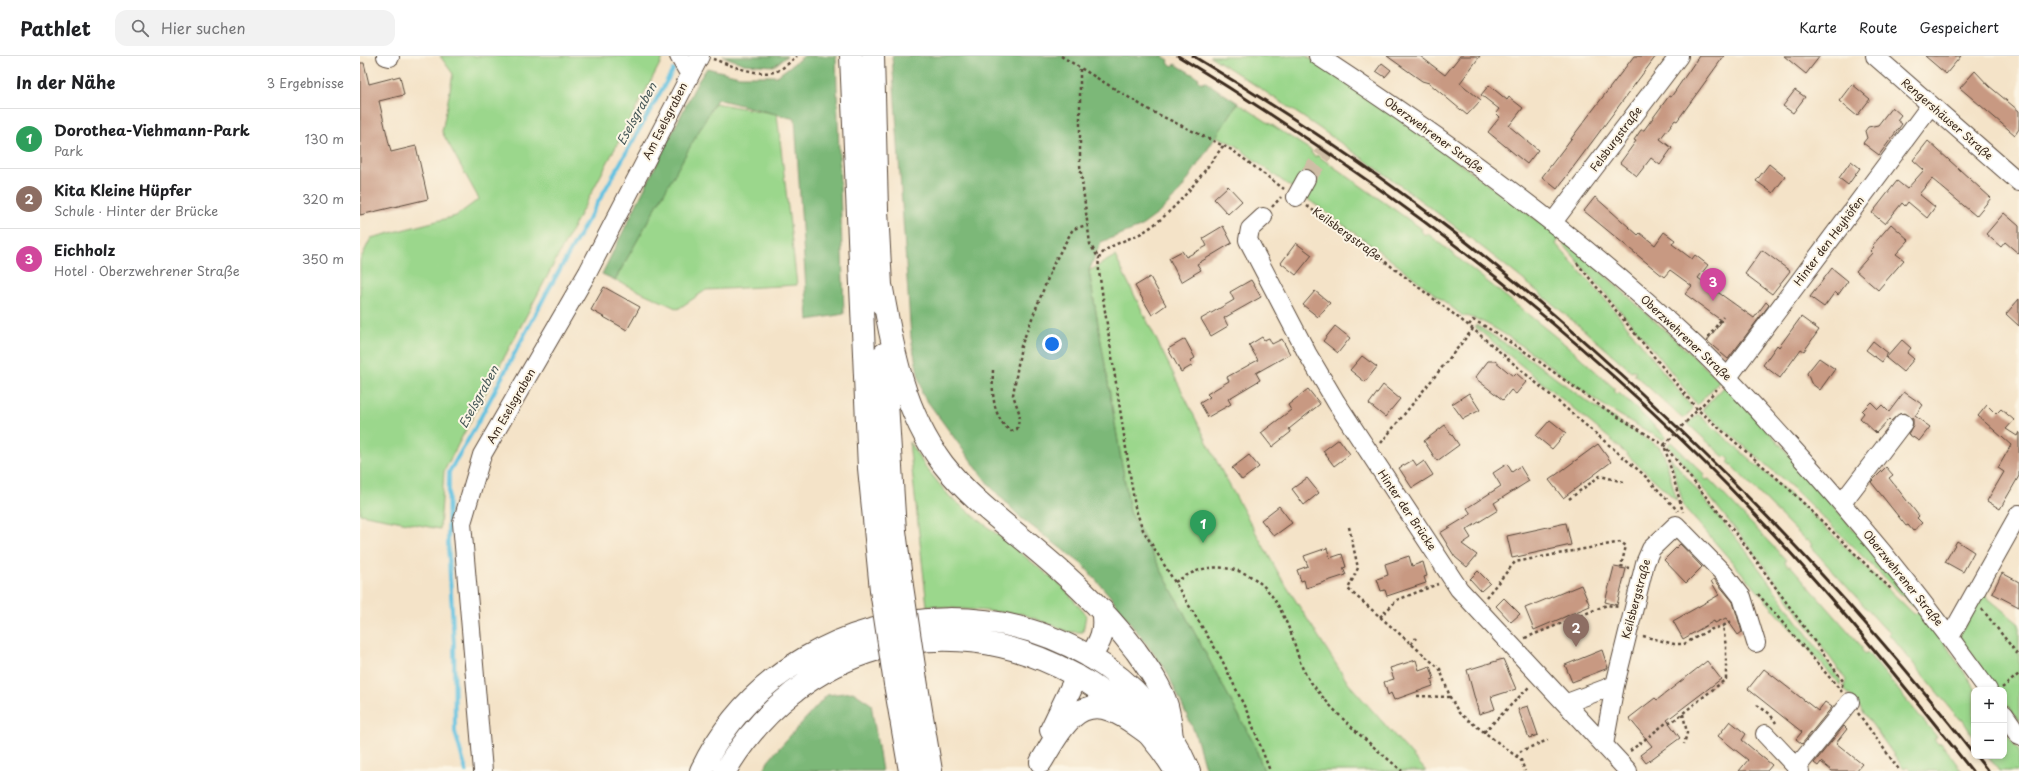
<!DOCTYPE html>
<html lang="de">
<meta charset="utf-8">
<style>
body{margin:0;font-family:"Playpen Sans",sans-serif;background:#f2f2f2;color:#202124}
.controls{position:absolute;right:12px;bottom:12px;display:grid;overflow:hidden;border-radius:8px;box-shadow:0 2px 6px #0003}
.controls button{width:36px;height:36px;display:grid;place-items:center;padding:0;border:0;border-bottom:1px solid #e0e0e0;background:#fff;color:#202124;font:20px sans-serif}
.you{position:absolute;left:692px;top:288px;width:14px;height:14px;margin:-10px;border:3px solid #fff;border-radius:50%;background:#1a73e8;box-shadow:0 0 0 6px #1a73e833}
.badge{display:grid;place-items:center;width:26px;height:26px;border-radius:50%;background:#b5179e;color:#fff;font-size:13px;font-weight:700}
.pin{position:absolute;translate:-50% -33px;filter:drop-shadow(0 1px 2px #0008)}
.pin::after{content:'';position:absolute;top:21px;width:14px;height:12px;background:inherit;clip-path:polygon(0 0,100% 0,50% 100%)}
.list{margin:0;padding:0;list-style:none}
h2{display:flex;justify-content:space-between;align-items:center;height:52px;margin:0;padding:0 16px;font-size:17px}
h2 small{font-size:13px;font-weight:400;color:#757577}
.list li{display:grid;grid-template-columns:26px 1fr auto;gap:12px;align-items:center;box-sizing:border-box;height:60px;padding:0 16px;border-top:1px solid #e0e0e0}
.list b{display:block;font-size:15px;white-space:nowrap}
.list p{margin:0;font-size:13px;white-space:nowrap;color:#757577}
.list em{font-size:13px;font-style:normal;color:#757577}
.icon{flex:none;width:22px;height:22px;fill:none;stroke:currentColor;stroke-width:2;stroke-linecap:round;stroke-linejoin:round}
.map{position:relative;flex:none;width:1659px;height:715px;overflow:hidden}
header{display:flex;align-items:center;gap:24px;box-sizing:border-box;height:56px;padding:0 20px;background:#fff;border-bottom:1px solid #e0e0e0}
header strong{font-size:19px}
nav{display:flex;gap:22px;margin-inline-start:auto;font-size:14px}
.search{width:280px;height:36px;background:#f2f2f2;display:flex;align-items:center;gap:10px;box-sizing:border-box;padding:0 14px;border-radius:12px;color:#757577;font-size:15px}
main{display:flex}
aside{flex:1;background:#fff}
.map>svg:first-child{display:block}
.green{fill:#9bd78c;stroke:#6b8055}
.forest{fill:#7cb878;stroke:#5c714b}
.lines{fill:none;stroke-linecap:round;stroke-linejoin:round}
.stream{stroke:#63c2e1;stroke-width:4}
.building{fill:#c89982}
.minor-tunnel{stroke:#cfbea6;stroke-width:18;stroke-dasharray:18 9;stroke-linecap:butt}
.minor-casing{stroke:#574638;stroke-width:20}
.major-casing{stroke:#574638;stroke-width:24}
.highway-casing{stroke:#574638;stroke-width:24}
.path{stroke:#574638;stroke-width:2.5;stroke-dasharray:3 3;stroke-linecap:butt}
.minor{stroke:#fff;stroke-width:18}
.major{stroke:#fff;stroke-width:22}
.highway{stroke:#fff;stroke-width:22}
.rail{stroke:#3b2a1e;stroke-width:3}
.highway-bridge-casing{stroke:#574638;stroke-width:24;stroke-linecap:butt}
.path-bridge{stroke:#574638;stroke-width:2.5;stroke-dasharray:3 3;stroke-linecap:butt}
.highway-bridge{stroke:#fff;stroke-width:22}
.labels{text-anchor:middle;stroke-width:4;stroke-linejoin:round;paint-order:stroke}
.street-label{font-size:11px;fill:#3b2a1e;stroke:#fcf5e5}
.water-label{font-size:12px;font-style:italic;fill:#475858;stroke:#fcf5e5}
</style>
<header>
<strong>Pathlet</strong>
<div class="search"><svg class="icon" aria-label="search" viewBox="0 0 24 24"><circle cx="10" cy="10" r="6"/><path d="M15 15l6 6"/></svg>Hier suchen</div>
<nav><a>Karte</a><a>Route</a><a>Gespeichert</a></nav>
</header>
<main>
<aside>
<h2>In der Nähe<small>3 Ergebnisse</small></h2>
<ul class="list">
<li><span class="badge" style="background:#2e9e5b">1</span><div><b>Dorothea-Viehmann-Park</b><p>Park</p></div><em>130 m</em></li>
<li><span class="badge" style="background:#8d6e63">2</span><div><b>Kita Kleine Hüpfer</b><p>Schule · Hinter der Brücke</p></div><em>320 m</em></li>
<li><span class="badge" style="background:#d1479c">3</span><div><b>Eichholz</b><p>Hotel · Oberzwehrener Straße</p></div><em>350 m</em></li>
</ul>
</aside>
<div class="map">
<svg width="1659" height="715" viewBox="0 0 1659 715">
<rect width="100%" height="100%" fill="#fcf5e5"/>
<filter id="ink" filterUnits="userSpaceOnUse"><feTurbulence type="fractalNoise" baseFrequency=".025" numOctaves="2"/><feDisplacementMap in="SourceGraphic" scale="8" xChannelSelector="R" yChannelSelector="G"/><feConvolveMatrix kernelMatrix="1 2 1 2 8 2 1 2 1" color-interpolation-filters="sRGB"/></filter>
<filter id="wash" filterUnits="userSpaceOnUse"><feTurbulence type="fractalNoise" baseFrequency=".012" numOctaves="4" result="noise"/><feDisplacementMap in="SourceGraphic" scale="16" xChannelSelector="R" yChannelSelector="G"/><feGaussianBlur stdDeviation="0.9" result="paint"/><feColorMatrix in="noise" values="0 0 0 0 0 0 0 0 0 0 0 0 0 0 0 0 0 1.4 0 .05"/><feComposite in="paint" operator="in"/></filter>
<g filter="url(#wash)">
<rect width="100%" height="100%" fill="#f4e3c8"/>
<path class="green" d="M 80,0 L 304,0 L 84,415 L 80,473 L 0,458 L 0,204 L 11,182 L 96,160 L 119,143 L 82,76 L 93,18 Z
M 850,0 L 946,0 L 1036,61 L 1200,181 L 1196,188 L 1250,249 L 1333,353 L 1323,363 L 1274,318 L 1276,316 L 1273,314 L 1271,315 C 1139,198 998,94 850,0 Z
M 354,47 L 417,58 L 437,229 L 346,234 L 318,253 L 255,224 Z
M 878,47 L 952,95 L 951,97 L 956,101 L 957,99 L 1062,173 L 1061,175 L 1065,179 L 1067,177 L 1211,293 L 1255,333 L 1253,335 L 1257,338 L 1259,337 L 1306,381 L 1303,384 C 1282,372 1260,360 1240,347 C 1214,329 1129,259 1103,260 L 1018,194 L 895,105 L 877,90 L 856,80 Z
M 1206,186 L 1224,200 L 1360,325 L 1337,349 L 1298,299 L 1204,189 Z
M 755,200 L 861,414 L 920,520 L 988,627 L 1066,715 L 904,715 L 894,688 L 770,456 L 729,215 Z
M 1116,269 L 1170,303 L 1225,344 L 1299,391 L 1304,398 L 1317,445 L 1249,382 L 1115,271 Z
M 1365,330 L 1419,387 L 1557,547 L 1552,549 L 1433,432 L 1342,354 Z
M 1338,358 L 1444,451 L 1554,558 L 1563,555 L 1616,634 L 1614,634 L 1614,682 L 1602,663 L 1600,664 L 1529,578 L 1530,576 L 1526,572 L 1525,573 L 1450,490 L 1452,489 L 1448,484 L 1446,485 L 1368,406 L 1370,404 L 1366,400 L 1364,401 L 1328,368 Z
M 549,386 L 567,413 L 590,441 L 702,530 L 726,559 L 723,576 L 709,576 L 663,558 L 567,550 Z
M 1311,386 L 1345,419 L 1343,421 L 1346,424 L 1349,423 L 1426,504 L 1424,505 L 1428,510 L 1430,509 L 1503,592 L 1501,593 L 1505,598 L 1507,596 L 1577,681 L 1574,683 L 1578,688 L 1581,687 L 1602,715 L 1551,715 L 1548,711 L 1544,713 L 1496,646 L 1484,633 L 1486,624 L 1403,508 L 1308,389 Z
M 1310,401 L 1384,492 L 1481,625 L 1480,629 L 1324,451 Z
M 1623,538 L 1659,568 L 1659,665 L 1644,644 L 1644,634 L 1637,634 L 1601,582 L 1600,578 Z
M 1644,674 L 1659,695 L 1659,715 L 1639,715 L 1628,700 L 1644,700 Z"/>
<path class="forest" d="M 363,0 L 427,0 L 414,10 L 384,8 Z
M 444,0 L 476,0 L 484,258 L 448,264 L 435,63 L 357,43 L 255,224 L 242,218 L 337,27 L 347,12 L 379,20 L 417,20 Z
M 532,0 L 802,0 L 809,4 L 808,7 L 813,10 L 815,8 L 839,22 L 838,24 L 842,27 L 844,25 L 878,47 L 821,134 L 799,157 L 780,171 L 741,186 L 729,215 L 770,456 L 894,688 L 904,715 L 846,715 L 835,677 L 806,614 L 750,540 L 723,509 L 661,462 L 629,429 L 562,338 L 551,282 Z
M 493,636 L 511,648 L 522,715 L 403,715 L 410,702 L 467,639 Z"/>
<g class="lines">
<path class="stream" d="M 106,715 L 95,676 L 94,587 L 88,487 L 89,416 L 115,372 L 186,238 L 313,14"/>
</g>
<g id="blocks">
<path class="building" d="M 1027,0 L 1060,0 L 1085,19 L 1100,0 L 1120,0 L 1100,27 L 1121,44 L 1107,59 L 1069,27 L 1062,25 Z
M 1274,0 L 1296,0 L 1197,133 L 1182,121 Z
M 1339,0 L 1364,0 L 1317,65 L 1315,64 L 1300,83 L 1312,92 L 1300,109 L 1291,102 L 1277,120 L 1260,107 L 1276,85 L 1274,84 L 1281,74 L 1284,74 L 1309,40 L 1311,41 Z
M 1424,0 L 1460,0 L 1446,18 Z
M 1565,0 L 1601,0 L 1586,18 Z
M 0,7 L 4,7 L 9,28 L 40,20 L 44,39 L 19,45 L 31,96 L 56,90 L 68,143 L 0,159 Z
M 1022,7 L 1031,14 L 1025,21 L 1016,15 Z
M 1615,15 L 1629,30 L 1659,55 L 1659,73 L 1655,79 L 1600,32 Z
M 1492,28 L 1510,43 L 1497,60 L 1479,45 Z
M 1129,29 L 1147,44 L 1149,41 L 1163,52 L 1149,70 L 1178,94 L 1167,108 L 1128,76 L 1140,61 L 1136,57 L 1139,53 L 1121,39 Z
M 1435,34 L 1445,41 L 1433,57 L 1423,50 Z
M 1532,51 L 1541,59 L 1537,64 L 1542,68 L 1519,99 L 1503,87 L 1507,82 L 1505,75 L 1508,71 L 1518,69 Z
M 1568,85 L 1631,142 L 1616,160 L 1572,123 L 1559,138 L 1575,151 L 1567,162 L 1548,146 L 1545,150 L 1542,147 L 1525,168 L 1512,157 L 1537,125 L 1547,133 L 1564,114 L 1553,104 Z
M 1491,105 L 1500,112 L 1488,129 L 1479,122 Z
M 1409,108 L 1425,121 L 1413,137 L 1396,125 Z
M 868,130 L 882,145 L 868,158 L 854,143 Z
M 1235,141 L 1278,179 L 1280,177 L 1295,189 L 1304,176 L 1315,184 L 1312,188 L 1332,203 L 1335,199 L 1348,209 L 1338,222 L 1394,262 L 1406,246 L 1409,249 L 1368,303 L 1347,285 L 1362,265 L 1325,238 L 1332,230 L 1310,214 L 1304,221 L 1224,155 Z
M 1644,157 L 1659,170 L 1659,198 L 1645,186 L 1641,191 L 1626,178 Z
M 1531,168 L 1549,184 L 1536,198 L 1544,204 L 1518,234 L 1496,215 L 1512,197 L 1510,195 L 1514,191 L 1512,190 Z
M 863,170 L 872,187 L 837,208 L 841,214 L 821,226 L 809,202 L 822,195 L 826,201 L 847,190 L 843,182 Z
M 936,187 L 952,199 L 936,219 L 921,207 Z
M 1402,194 L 1430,215 L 1412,238 L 1385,218 Z
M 1472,212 L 1488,225 L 1478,239 L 1475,236 L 1464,251 L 1450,241 Z
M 790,221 L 806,249 L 792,259 L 775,230 Z
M 891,224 L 901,241 L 864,262 L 868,270 L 851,280 L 841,263 L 874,244 L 870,236 Z
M 244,231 L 280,251 L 267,274 L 231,254 Z
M 955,235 L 970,247 L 958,261 L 943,249 Z
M 1659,243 L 1659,270 L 1646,258 Z
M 1441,261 L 1459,274 L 1444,295 L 1441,293 L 1420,322 L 1403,309 L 1417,289 L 1419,291 Z
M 975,270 L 990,282 L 978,297 L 963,285 Z
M 902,281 L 904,284 L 909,282 L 912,288 L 922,283 L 930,298 L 896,317 L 900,324 L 868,343 L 871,348 L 848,361 L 840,347 L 850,341 L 847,338 L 869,325 L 867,321 L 898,304 L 889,289 Z
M 825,283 L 835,302 L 830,305 L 833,309 L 821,316 L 808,293 Z
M 1542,284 L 1551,292 L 1547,297 L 1554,303 L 1543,316 L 1526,302 Z
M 1513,285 L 1528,297 L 1522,306 L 1506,294 Z
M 1002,300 L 1017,311 L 1005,326 L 990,314 Z
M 1459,302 L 1475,313 L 1460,334 L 1451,327 L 1447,317 Z
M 1128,305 L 1135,305 L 1153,320 L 1156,317 L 1166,326 L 1156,338 L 1151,334 L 1143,344 L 1115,322 Z
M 1023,329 L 1040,343 L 1025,361 L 1009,348 Z
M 948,333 L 960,348 L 929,373 L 931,376 L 912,391 L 901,377 L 931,354 L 928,349 Z
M 1544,336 L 1563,349 L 1555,360 L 1570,371 L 1559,385 L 1548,378 L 1553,369 L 1553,363 L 1545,357 L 1539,358 L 1531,365 L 1529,363 L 1516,377 L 1500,362 L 1504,357 L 1502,355 L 1511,346 L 1518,353 L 1522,349 L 1529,356 Z
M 1109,337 L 1120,354 L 1103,363 L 1092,348 Z
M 1627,349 L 1636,358 L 1641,353 L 1654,364 L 1646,373 L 1657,380 L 1659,376 L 1659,420 L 1640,453 L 1627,445 L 1644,416 L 1638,412 L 1651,389 L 1618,360 Z
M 1190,364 L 1206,377 L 1192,393 L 1176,380 Z
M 1085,369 L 1099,389 L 1077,405 L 1064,385 Z
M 979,383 L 990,398 L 974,410 L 963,395 Z
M 1238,388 L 1251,406 L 1203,442 L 1189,424 Z
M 889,399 L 899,411 L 882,424 L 872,412 Z
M 1053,404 L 1057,410 L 1064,405 L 1073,419 L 1052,432 L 1039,412 Z
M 1147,408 L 1152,416 L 1160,410 L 1169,425 L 1134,447 L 1138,454 L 1106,474 L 1111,482 L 1102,488 L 1117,499 L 1107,511 L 1095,501 L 1080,477 L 1111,458 L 1107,452 L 1141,430 L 1133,417 Z
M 1526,411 L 1533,419 L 1529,422 L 1559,460 L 1557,462 L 1562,467 L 1553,475 L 1548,469 L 1546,470 L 1511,426 Z
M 947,422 L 959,437 L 944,449 L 932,433 Z
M 919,450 L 932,467 L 914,480 L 901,464 Z
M 1206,467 L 1211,489 L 1152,502 L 1147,480 Z
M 1597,485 L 1614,496 L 1603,516 L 1585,506 Z
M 1320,488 L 1342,511 L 1326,527 L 1304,504 Z
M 967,492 L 970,502 L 982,498 L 986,511 L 983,512 L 986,519 L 946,532 L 944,524 L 941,525 L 937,514 L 948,510 L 944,500 Z
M 1049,500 L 1052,510 L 1063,506 L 1067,520 L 1064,521 L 1066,527 L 1027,540 L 1025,534 L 1021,535 L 1017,523 L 1028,519 L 1025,508 Z
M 1254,511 L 1266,513 L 1257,549 L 1245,546 Z
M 1118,515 L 1130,527 L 1121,535 L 1110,523 Z
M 1642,517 L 1659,526 L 1659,551 L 1632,537 Z
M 1354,523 L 1373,546 L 1382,576 L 1378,579 L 1366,562 L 1355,567 L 1354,565 L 1323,583 L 1313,565 L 1359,539 L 1351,525 Z
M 1221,529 L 1230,550 L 1174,574 L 1165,552 Z
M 1144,542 L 1160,558 L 1151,566 L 1136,550 Z
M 1242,594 L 1248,612 L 1212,626 L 1205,609 Z
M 1143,603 L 1156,633 L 1131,641 L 1135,653 L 1119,658 L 1107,614 Z
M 1056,604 L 1059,614 L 1070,610 L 1074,623 L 1071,624 L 1073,630 L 1034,644 L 1031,637 L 1028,639 L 1024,626 L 1034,623 L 1030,612 Z
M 1347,605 L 1361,623 L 1307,664 L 1320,682 L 1286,707 L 1280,699 L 1292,690 L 1269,662 L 1295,642 L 1297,644 Z
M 1404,613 L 1458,655 L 1465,646 L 1472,651 L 1442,688 L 1436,683 L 1442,676 L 1388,633 Z
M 1168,650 L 1178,679 L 1169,682 L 1158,653 Z
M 1370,665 L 1386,678 L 1382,684 L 1412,709 L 1407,715 L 1379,715 L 1388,704 L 1358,680 Z
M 1484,670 L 1487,673 L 1476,687 L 1502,708 L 1496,715 L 1472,715 L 1461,706 L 1458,710 L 1454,707 Z"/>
</g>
</g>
<g filter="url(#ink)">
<use href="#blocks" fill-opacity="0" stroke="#574638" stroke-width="1"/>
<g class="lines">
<path class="minor-tunnel" d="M 946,123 L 967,93"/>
<defs>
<path id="minor" d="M 26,0 L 30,1
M 319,0 L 330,19
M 958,0 C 1091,87 1219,180 1335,289 C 1367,319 1396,352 1425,384 C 1498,463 1565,546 1628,634
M 1515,0 L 1659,126
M 936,141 L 946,123
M 903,161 L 890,173 L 888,184 L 947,297 L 976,346 L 1099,533 L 1268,715
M 1193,166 L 1319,0
M 1368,321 L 1570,50
M 1482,447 L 1543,367
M 1590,581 L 1659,458
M 1207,647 L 1255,629
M 1644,658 L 1659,680
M 1405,678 L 1440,715
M 1244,689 L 1255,629 L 1285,507 L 1291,493 L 1316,469 L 1364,518 L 1382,541 L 1396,587
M 1437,711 L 1490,646
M 123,715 L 102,467 L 122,399 L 228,216 L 340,0"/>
<path id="major" d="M 341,715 C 435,517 740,508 829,715
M 365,715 C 439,590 584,547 713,618 C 756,641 789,672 815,714"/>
<path id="highway" d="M 491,0 L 509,412 L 521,534
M 513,0 L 517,154 L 522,248
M 522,233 C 533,295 544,356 583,408 C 604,435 631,457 658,479 C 702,515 741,549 776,595 C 788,612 801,630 807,650 C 810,661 811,672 812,683
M 524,298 L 535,475 L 542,530
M 730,601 C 741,585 746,574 742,554
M 556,624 L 571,715
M 535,628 L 550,715
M 691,674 L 717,620
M 681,706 C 696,682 714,640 750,654 C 764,659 777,670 789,678"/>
</defs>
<use href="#minor" class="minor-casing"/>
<use href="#major" class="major-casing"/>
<use href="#highway" class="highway-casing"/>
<path class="path" d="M 701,0 L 791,55 L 872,94 L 924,133
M 353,3 C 370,9 395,20 414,16 C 422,14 430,6 437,0
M 720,13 L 720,109 L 730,188 L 739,203
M 863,90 C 841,120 816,155 785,175 C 773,183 743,189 739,203 C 738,207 739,212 739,216 L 775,451 L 783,474 L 861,602 L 889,660 L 910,715
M 947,150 L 1023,204 L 1113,273 L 1283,418 L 1318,455
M 912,151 L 921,141
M 1217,207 L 1337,353 L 1427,431 L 1532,534
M 1109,269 L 1113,264 L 1123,269 L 1167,297 L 1242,351 L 1304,389 L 1385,489 L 1483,625 L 1481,634
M 1348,281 L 1363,261
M 633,314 C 632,336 632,362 651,375 L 657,373 L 660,359 L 653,339 L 661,290 L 694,207 L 713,173 L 727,169
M 1326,366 L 1359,331
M 1021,387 L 1113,273
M 1304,389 L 1309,384
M 1305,392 L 1323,456
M 1209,443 L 1240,420 L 1264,426
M 989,471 L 998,512 L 988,533 L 1080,613 L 1090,641 L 1099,657 L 1161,704 L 1165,715
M 815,526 C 837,513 850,508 875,514 C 908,523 920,550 932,580 C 937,594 939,609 948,622 C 974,659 1008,686 1042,715
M 1398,538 L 1482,636
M 1126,541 L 1155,506 L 1261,486 L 1266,490 L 1261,510 L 1269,512
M 1622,553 L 1659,600
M 1020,561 L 1037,544 L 1078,528
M 1283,580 L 1314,588 L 1324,588 L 1349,574 L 1363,570
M 1165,582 L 1247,549 L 1259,551
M 1051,588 L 1056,582
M 1642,632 L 1659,618
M 1057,640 L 1090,641
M 1397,649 L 1410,658 L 1416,667
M 1498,657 L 1540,715
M 1323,658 L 1327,677 L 1324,688
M 1124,676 L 1169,631
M 1270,695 L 1306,667 L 1313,665 L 1366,623 L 1366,591 L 1363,570 L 1373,564
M 1156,701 L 1161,695 L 1188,684"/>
<use href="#minor" class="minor"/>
<use href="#major" class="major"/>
<use href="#highway" class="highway"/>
<path class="rail" d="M 818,0 C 1033,131 1235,286 1407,471 C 1479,549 1546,631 1612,715
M 833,0 C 916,50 997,103 1075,162 C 1131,204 1185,250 1237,297 C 1375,420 1500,553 1614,698
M 1616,700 L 1628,715"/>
<defs>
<path id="highway-bridge" d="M 542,530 L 556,624
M 521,534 L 535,628"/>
</defs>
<use href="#highway-bridge" class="highway-bridge-casing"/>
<path class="path-bridge" d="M 1309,384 L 1326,366"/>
<use href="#highway-bridge" class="highway-bridge"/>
</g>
</g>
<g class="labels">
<g class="street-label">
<text transform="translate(1587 63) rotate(41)" y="4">Rengershäuser Straße</text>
<text transform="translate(305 65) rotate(-63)" y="4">Am Eselsgraben</text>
<text transform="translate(1074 79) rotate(36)" y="4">Oberzwehrener Straße</text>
<text transform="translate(1256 83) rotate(-53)" y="4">Felsburgstraße</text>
<text transform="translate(987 178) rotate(36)" y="4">Keilsbergstraße</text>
<text transform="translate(1469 185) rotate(-53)" y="4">Hinter den Heyhöfen</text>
<text transform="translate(1326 282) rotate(43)" y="4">Oberzwehrener Straße</text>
<text transform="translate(151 350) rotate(-60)" y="4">Am Eselsgraben</text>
<text transform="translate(1047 454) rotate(56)" y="4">Hinter der Brücke</text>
<text transform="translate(1543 522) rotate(51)" y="4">Oberzwehrener Straße</text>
<text transform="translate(1276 543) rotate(-75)" y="4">Keilsbergstraße</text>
</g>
<g class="water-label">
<text transform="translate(277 58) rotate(-61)" y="4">Eselsgraben</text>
<text transform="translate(119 341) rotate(-61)" y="4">Eselsgraben</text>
</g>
</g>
</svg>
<div class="controls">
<button>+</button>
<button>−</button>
</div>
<div class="you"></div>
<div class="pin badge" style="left:843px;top:487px;background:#2e9e5b">1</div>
<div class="pin badge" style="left:1216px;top:591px;background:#8d6e63">2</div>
<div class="pin badge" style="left:1353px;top:245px;background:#d1479c">3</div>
</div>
</main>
